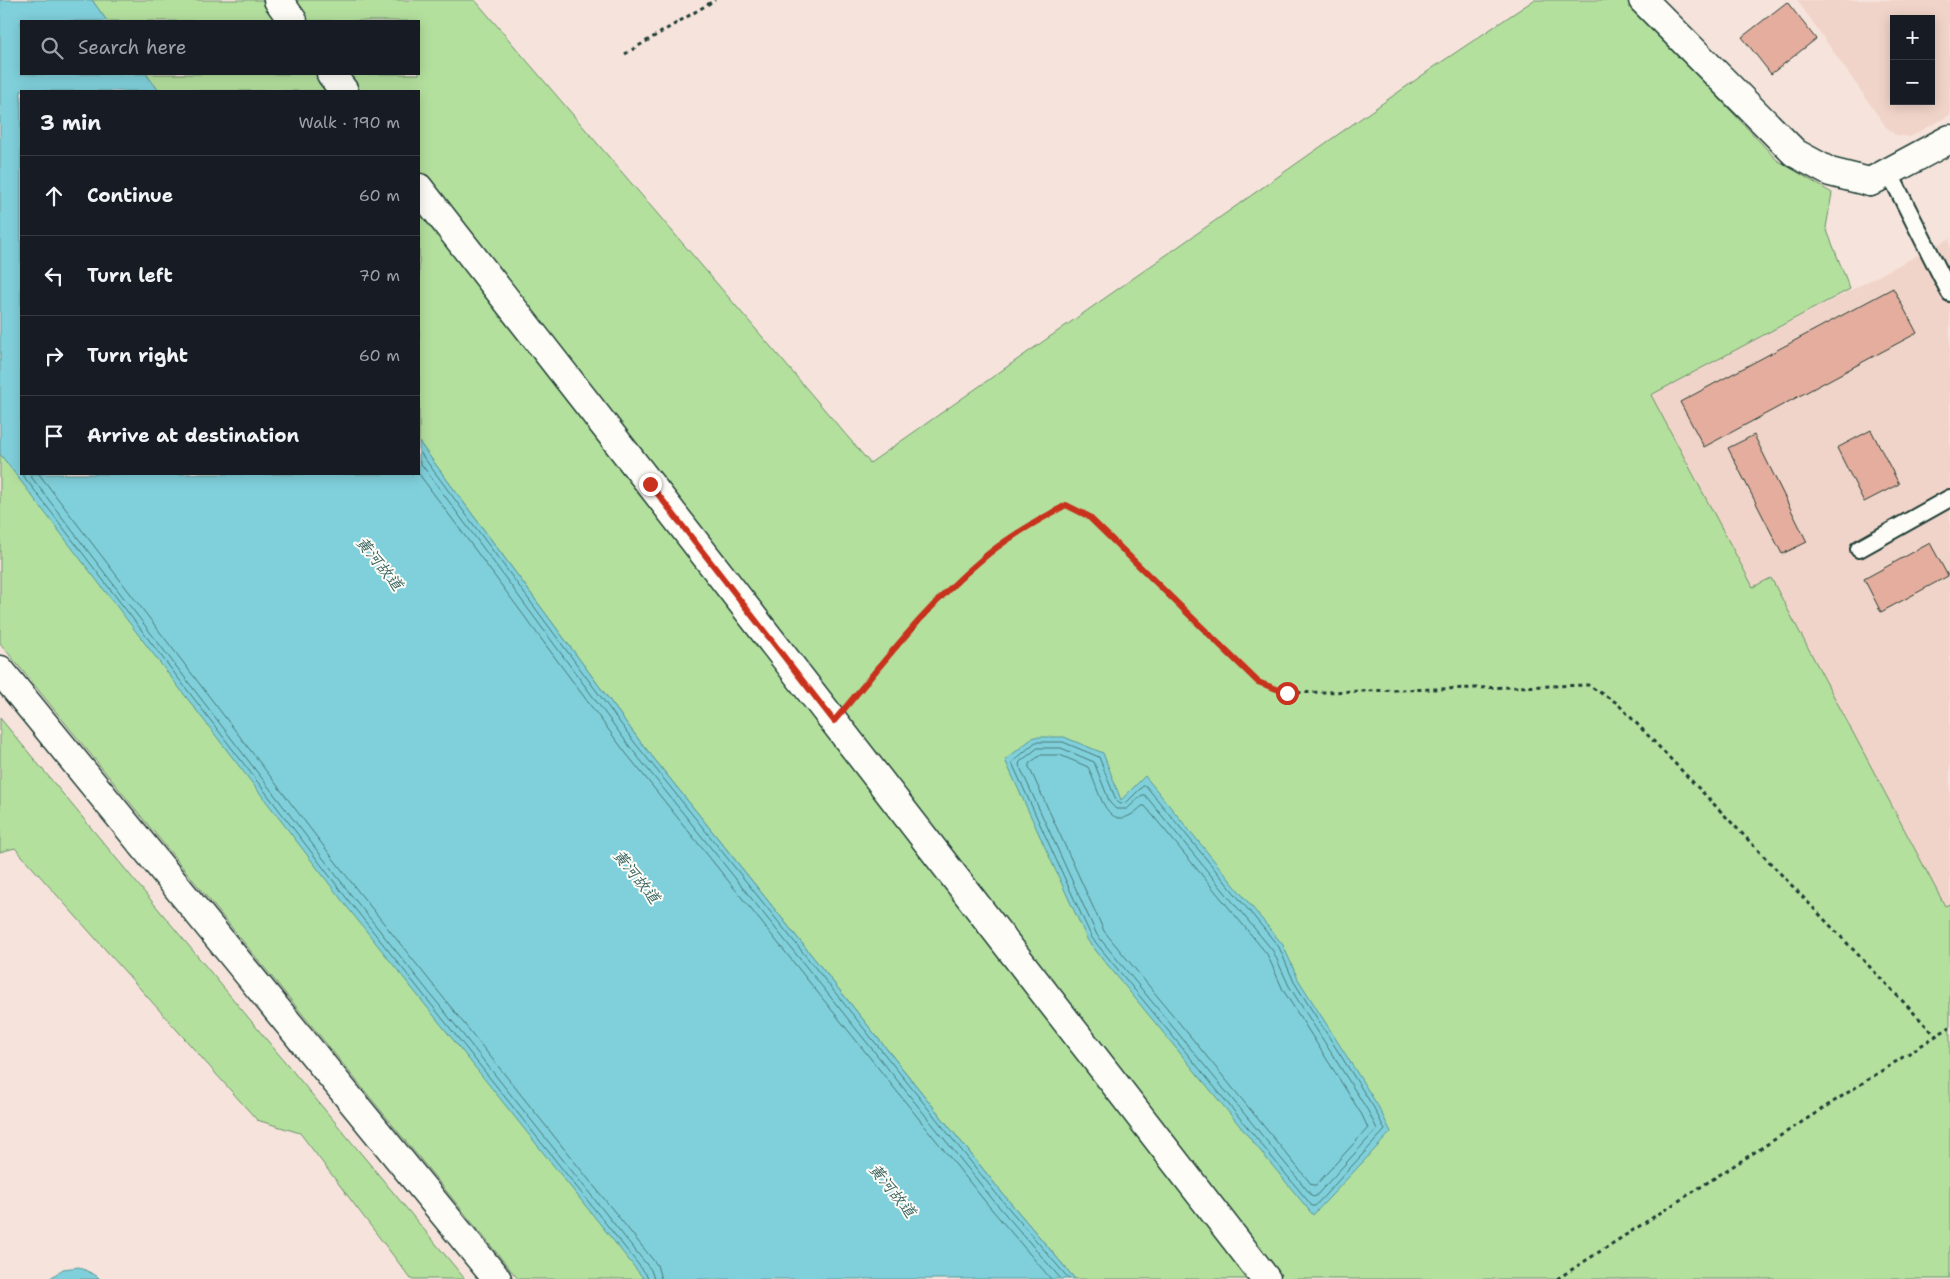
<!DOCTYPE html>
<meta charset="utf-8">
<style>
body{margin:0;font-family:"Shantell Sans","LXGW WenKai TC",sans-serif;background:#242831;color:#f1f3f6}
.controls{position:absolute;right:15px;top:15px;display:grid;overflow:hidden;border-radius:0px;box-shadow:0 2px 12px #0003}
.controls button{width:45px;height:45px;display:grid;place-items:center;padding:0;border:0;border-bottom:1px solid #363941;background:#171b24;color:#f1f3f6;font:25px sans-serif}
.stop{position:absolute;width:15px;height:15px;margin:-11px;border:4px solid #c8321e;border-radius:50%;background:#fff}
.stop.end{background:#c8321e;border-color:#fff;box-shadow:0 1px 5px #0008}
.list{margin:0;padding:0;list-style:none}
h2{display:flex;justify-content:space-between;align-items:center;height:65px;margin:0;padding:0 20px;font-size:21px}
h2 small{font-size:16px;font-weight:400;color:#9ea1a6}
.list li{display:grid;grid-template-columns:32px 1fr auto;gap:15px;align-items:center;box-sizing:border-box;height:80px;padding:0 20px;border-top:1px solid #363941}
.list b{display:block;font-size:19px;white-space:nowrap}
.list em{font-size:16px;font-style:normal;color:#9ea1a6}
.icon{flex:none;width:28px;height:28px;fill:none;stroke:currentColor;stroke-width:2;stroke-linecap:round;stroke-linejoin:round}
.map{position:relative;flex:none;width:1950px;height:1279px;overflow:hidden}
.search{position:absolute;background:#171b24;box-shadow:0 2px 12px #0003;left:20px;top:20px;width:400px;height:55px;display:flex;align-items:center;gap:12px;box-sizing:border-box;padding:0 18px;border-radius:0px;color:#9ea1a6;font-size:19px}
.panel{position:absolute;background:#171b24;box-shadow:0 2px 12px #0003;left:20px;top:90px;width:400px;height:385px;border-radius:0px}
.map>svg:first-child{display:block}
.built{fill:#f1d4c9;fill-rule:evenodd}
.green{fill:#b4e09e;stroke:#6a8e69}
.water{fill:#80d0db;stroke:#599598}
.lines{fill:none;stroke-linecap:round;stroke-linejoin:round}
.shore{stroke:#467877;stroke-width:1}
.building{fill:#e5ad9d;stroke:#1f3d34}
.service-casing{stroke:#1f3d34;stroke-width:20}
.minor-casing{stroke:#1f3d34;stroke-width:31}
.tertiary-casing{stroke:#1f3d34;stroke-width:31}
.path{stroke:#1f3d34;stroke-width:3;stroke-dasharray:4 4;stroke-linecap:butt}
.service{stroke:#fdfcf7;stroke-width:16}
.minor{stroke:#fdfcf7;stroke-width:28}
.tertiary{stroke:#fdfcf7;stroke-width:28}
.route{stroke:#c8321e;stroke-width:6}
.labels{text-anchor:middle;stroke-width:4;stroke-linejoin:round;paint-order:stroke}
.water-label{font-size:16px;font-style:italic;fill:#37625e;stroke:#fdfcf7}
</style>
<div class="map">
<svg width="1950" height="1279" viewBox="0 0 1950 1279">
<rect width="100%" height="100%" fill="#f6e4dc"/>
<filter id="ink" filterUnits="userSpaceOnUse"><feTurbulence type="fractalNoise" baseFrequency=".02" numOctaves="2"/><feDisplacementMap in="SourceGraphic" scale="10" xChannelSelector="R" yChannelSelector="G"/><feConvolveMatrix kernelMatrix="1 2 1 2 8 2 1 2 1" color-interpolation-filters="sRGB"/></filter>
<g filter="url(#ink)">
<path class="built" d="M 1797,0 L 1950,0 L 1950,115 L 1910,137 L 1895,135 L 1886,127 ZM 1894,19 L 1931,19 L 1931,101 L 1894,101 Z
M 1950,238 L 1950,904 L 1945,906 L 1771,579 L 1753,588 L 1651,395 Z"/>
<path class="green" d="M 92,0 L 475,0 L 870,463 L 1437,65 L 1534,0 L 1627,0 L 1777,160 L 1832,193 L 1826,228 L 1850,289 L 1651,395 L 1753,587 L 1771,578 L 1945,906 L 1950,904 L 1950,1279 L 1075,1279 L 1003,1194 L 639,740 L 419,442 L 419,91 L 159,91 L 146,74 L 419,74 L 419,21 L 107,21 Z
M 0,439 L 21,474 L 648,1279 L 518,1279 L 0,643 Z
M 0,718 L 465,1279 L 411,1279 L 300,1133 L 257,1120 L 15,848 L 0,852 Z"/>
<path class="water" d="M 0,0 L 92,0 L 107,21 L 21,21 L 21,74 L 146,74 L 159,91 L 21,91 L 21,474 L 419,474 L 419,442 L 639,740 L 1003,1194 L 1075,1279 L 644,1279 L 344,903 L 0,454 Z
M 1034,737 L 1064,737 L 1103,753 L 1121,800 L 1145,776 L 1283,945 L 1298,979 L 1378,1106 L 1391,1132 L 1313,1215 L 1088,941 L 1005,760 Z
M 79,1267 L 97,1276 L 100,1279 L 49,1279 L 63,1269 Z"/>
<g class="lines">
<path class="shore" d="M 419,451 L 635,743 L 999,1197 L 1069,1279
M 419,461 L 630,747 L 994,1201 L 1061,1279
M 22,474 L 348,900 L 646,1274 L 648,1279
M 29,474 L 352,896 L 651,1270 L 654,1279
M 39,474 L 358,891 L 657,1265 L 661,1279
M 419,474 L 625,752 L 988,1205 L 1051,1279
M 1036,742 L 1063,742 L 1099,757 L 1116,800 L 1120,804 L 1126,803 L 1143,786 L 1146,786 L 1279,947 L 1294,982 L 1374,1108 L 1385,1130 L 1315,1206 L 1312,1206 L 1092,938 L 1012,763 Z
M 1038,748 L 1061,748 L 1094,762 L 1110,803 L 1116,809 L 1127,809 L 1142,795 L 1145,795 L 1273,951 L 1289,986 L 1368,1111 L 1377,1129 L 1315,1197 L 1312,1196 L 1097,935 L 1019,765 L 1020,762 Z
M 1041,755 L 1060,755 L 1088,767 C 1100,791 1107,841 1142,806 L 1145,806 L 1267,954 L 1283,990 L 1362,1115 L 1368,1128 L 1316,1185 L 1312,1185 L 1104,931 L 1029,767 L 1029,764 Z"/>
</g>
<path class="building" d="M 1787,2 L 1816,39 L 1771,74 L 1742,37 Z
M 1893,288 L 1917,333 L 1704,447 L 1680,402 Z
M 1871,430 L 1899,484 L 1864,502 L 1837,448 Z
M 1754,435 L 1807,542 L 1782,554 L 1728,448 Z
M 1930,543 L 1948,576 L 1881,612 L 1864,579 Z"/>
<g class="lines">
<defs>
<path id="service" d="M 1889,172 L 1950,293
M 1859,549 L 1950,498"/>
<path id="minor" d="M 278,0 L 293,21
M 1643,0 L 1795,153 L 1830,172 L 1870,182
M 331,74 L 344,91
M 419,188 L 650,484 L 1266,1279
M 0,670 L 497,1279"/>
<path id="tertiary" d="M 1870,182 L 1950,139"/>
</defs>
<use href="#service" class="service-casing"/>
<use href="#minor" class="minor-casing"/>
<use href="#tertiary" class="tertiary-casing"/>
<path class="path" d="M 625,54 L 715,0
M 854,697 C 894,650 932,603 979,562 C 1005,539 1035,522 1066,505 L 1088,516 L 1258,682 L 1287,693 L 1588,685 L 1617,703 L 1936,1036
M 1557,1279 L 1950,1027"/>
<use href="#service" class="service"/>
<use href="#minor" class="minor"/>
<use href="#tertiary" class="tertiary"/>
</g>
</g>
<g class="lines" filter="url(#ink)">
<path class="route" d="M 650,484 L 834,721 C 881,666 925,607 980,561 C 1006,538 1036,522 1066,505 L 1088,516 L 1258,682 L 1287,693"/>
</g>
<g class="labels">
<g class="water-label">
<text transform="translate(380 563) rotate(51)" y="6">黄河故道</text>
<text transform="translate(637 876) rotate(51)" y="6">黄河故道</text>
<text transform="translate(893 1190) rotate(51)" y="6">黄河故道</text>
</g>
</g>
</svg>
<div class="controls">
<button>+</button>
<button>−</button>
</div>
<div class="stop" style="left:1287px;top:693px"></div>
<div class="stop end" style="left:650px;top:484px"></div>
<div class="search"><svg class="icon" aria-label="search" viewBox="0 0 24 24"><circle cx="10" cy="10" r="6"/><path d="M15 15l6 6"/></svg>Search here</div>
<section class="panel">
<h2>3 min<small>Walk · 190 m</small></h2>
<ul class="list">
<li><svg class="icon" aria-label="ahead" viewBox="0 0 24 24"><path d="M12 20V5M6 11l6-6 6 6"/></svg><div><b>Continue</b></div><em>60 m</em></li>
<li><svg class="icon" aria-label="left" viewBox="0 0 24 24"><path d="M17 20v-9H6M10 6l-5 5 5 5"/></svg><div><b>Turn left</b></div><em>70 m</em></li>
<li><svg class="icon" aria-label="right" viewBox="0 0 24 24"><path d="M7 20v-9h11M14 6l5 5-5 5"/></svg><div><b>Turn right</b></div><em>60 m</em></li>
<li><svg class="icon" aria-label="arrive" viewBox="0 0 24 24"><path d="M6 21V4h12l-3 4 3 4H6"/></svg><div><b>Arrive at destination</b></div></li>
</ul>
</section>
</div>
